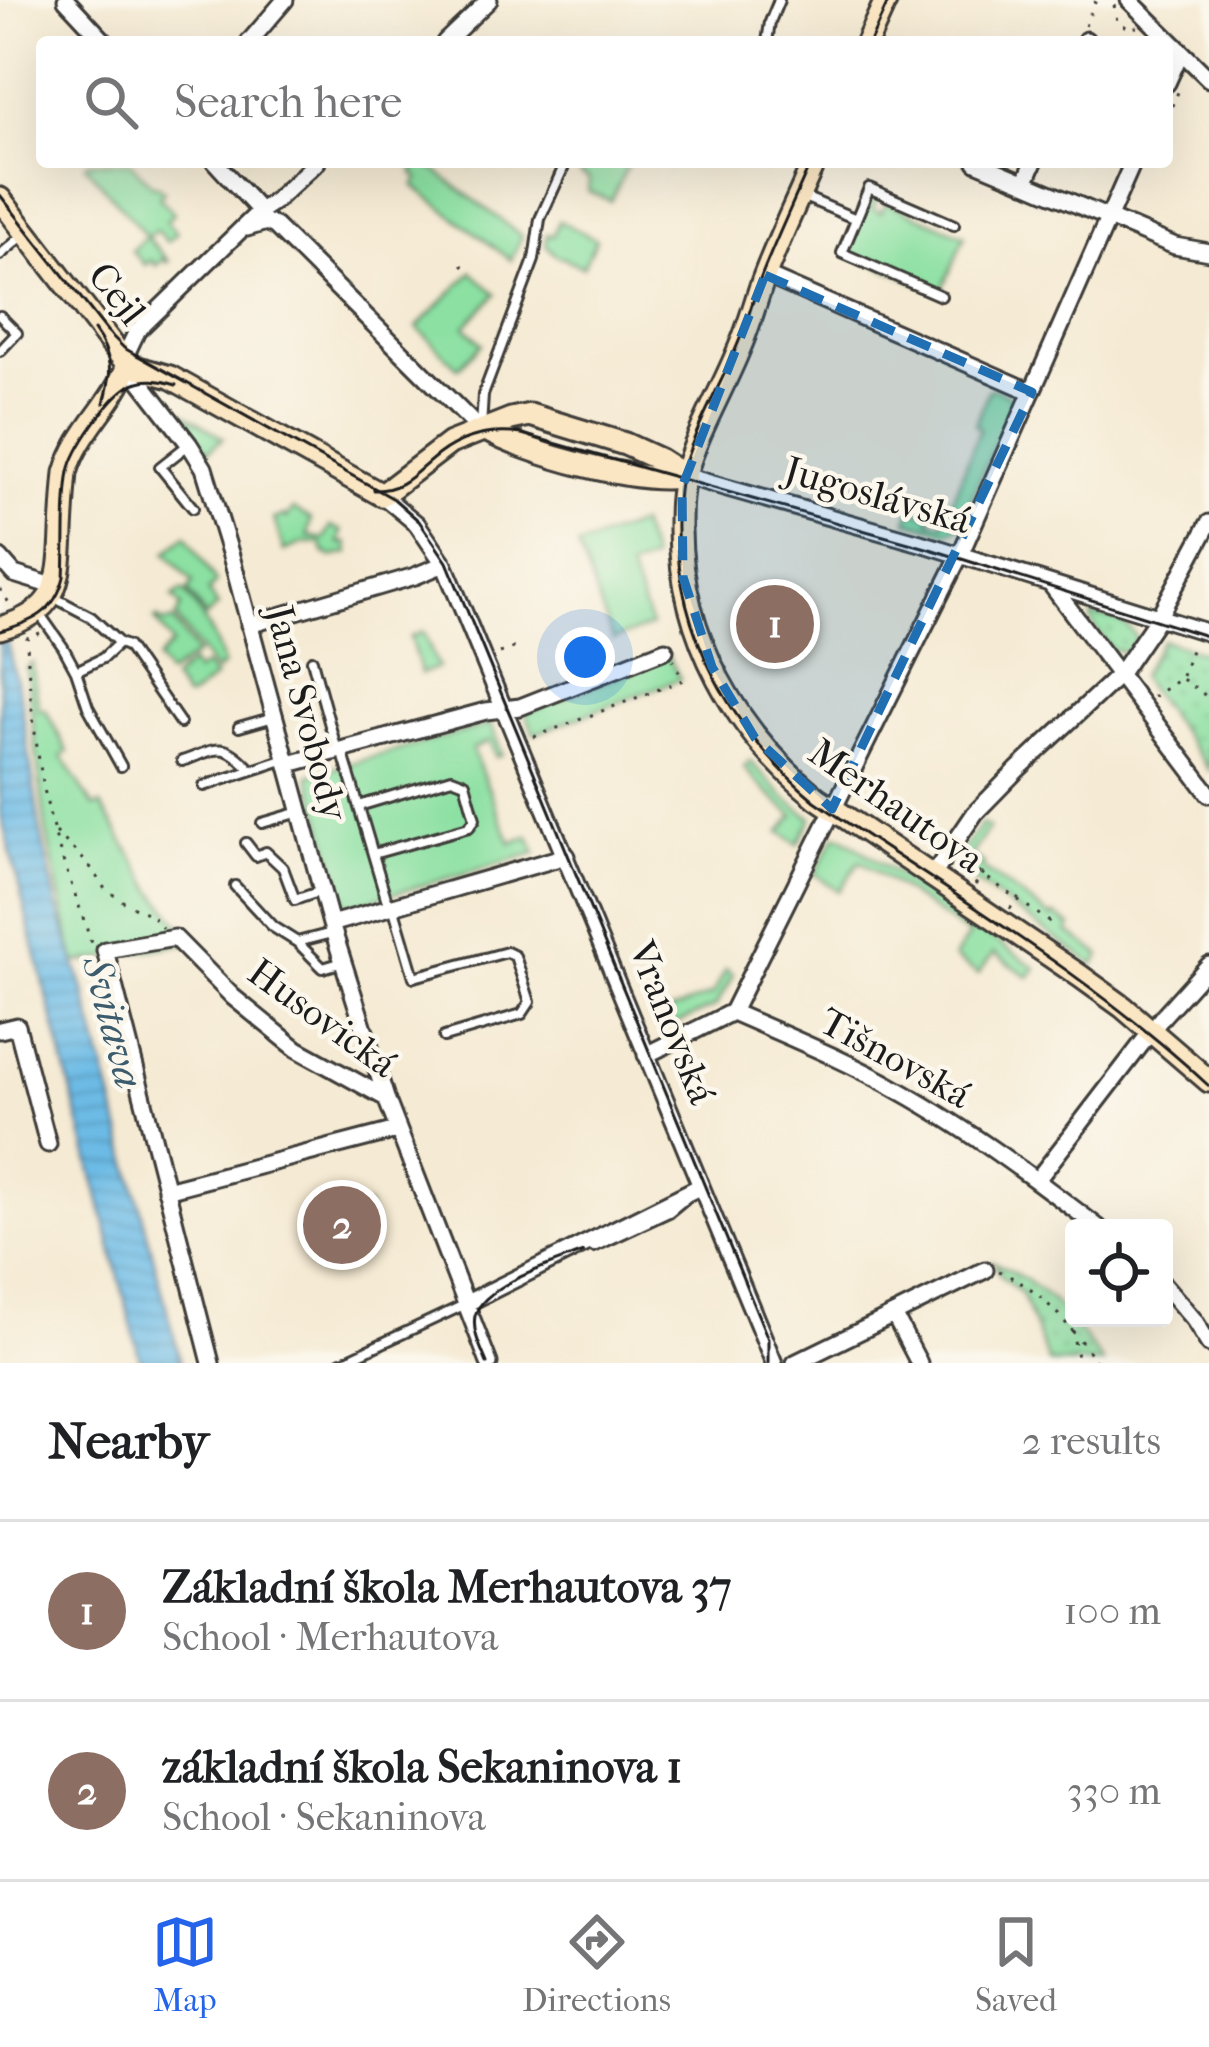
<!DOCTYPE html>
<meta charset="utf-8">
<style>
body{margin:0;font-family:"IM FELL French Canon",serif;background:#f6f6f6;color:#202124}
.controls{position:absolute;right:36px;bottom:36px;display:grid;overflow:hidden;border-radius:12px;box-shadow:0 12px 48px #0002}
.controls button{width:108px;height:108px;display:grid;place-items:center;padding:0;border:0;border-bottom:3px solid #e0e0e0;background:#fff;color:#202124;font:60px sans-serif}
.you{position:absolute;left:585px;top:657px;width:42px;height:42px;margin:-30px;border:9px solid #fff;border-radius:50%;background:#1a73e8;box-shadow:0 0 0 18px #1a73e833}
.badge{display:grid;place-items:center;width:78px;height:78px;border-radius:50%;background:#2563eb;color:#fff;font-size:39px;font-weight:700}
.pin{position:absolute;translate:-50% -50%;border:6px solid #fff;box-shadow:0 3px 12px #0006}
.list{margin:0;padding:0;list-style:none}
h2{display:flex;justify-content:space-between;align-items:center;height:156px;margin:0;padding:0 48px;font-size:51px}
h2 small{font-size:39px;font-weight:400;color:#757577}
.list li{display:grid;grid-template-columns:78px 1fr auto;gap:36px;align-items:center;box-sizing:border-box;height:180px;padding:0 48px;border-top:3px solid #e0e0e0}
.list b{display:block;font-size:45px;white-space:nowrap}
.list p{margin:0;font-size:39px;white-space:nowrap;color:#757577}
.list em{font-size:39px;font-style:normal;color:#757577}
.icon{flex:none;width:66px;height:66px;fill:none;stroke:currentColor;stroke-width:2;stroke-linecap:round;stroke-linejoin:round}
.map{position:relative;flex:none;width:1209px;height:1363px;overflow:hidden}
.search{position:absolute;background:#fff;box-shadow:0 12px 48px #0002;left:36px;right:36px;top:36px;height:132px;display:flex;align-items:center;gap:30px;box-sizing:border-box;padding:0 42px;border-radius:12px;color:#757577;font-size:45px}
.sheet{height:516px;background:#fff}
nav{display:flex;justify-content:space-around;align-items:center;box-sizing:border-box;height:168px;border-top:3px solid #e0e0e0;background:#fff;font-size:33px;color:#757577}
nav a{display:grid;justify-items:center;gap:6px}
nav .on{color:#2563eb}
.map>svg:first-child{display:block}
.green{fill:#8be0a2;stroke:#547e5f;stroke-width:3}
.park{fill:url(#park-dots);stroke:#547e5f;stroke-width:3}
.water{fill:url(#water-rules);stroke:#446c81;stroke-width:3}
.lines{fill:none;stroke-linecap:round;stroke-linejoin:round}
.lane-casing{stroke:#3d3b37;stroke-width:14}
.street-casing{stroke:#3d3b37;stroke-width:21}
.secondary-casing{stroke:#3d3b37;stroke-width:27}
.path{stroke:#3d3b37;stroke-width:3;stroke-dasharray:3 9;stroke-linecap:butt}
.lane{stroke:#fff;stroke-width:8}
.street{stroke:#fff;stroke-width:15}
.secondary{stroke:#fbe6c3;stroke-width:21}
.tram{stroke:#1c1c1c;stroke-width:3}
.marked{fill:#1f6fb2;fill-opacity:0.2;stroke:#1f6fb2;stroke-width:9;stroke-dasharray:24 15;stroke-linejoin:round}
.labels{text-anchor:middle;stroke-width:9;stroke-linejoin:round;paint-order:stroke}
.street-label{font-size:39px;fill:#1c1c1c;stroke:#fbf7ec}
.water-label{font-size:42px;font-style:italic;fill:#3c5c6d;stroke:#fbf7ec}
</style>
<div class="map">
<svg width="1209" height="1363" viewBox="0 0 1209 1363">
<defs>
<pattern id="park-dots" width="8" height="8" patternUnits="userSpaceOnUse" patternTransform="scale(3)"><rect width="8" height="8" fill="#8be0a2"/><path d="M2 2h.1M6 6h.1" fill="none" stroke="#77c08b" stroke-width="1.8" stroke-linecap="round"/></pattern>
<pattern id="water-rules" width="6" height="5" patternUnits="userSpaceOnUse" patternTransform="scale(3)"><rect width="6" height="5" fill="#6cbbe6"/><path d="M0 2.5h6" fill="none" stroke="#5da0c5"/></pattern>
</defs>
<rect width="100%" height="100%" fill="#fbf7ec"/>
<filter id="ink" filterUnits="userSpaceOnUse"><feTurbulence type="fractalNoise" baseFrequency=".00833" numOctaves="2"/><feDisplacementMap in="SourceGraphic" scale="24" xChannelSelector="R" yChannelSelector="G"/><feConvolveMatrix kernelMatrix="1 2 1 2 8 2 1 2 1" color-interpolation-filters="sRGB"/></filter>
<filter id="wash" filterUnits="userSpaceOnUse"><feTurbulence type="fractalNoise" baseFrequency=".004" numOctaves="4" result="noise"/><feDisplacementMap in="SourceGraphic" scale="48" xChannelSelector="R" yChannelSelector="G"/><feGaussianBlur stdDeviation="2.7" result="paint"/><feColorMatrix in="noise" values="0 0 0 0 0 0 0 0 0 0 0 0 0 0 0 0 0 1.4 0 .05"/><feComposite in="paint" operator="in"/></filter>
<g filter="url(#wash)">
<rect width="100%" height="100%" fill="#f5ead3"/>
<path class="green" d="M 88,162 L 130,162 L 153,186 L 155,185 L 164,191 L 159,197 L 174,213 L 166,221 L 177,233 L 167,242 L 156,230 L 147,238 L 169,261 L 167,263 L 163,259 L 156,266 L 151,260 L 145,265 L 132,251 L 146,236 L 85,165 Z
M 405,162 L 424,162 L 522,236 L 511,260 L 414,186 L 419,178 L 414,174 L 416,170 Z
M 585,162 L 629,162 L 611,201 L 588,191 L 589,179 L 580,174 Z
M 869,195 L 877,199 L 873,209 L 881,212 L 886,202 L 965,236 L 941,292 L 845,251 Z
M 559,221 L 596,239 L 583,267 L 556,255 L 546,245 L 547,234 L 553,236 Z
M 472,272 L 496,294 L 465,326 L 482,344 L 458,368 L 417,327 Z
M 993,388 L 1009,395 L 1012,402 L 960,526 L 947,532 L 908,521 L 911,510 L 931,516 L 930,521 L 943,524 L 980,428 L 975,425 L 989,389 Z
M 293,509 L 311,519 L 308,536 L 324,539 L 331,526 L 342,531 L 339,543 L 347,543 L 349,553 L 330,557 L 328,553 L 325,554 L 321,543 L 304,543 L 284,551 L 274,519 L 284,516 L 287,518 Z
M 639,524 L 652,560 L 629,569 L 651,626 L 613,640 L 578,547 Z
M 186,535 L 216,582 L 208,592 L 218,606 L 206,617 L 188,591 L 193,582 L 166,553 Z
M 180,591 L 184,591 C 200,613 216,636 223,665 L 216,672 L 176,618 L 181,606 L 173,597 Z
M 157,618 L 164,623 L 173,621 L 197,654 L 170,674 L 167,674 L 157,660 L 172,644 L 155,619 Z
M 423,632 L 438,667 L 421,674 L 410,637 Z
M 668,656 L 680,679 L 534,734 L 526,713 Z
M 32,663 L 39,710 L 45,709 L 68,752 L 62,756 L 94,807 L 101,805 L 154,891 L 194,942 L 75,963 L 46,830 L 26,668 Z
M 190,664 L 196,672 L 205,665 L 215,678 L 189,698 L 185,698 L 172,680 Z
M 491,724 L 502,754 L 496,757 L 489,741 L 472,749 L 511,843 L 529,836 L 536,853 L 347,907 L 309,775 Z
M 750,761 L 784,797 L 812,818 L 798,844 L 780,832 L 794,816 C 774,799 760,787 744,767 Z
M 982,824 L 989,828 L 971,855 L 984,864 L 982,868 L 1052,918 L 1055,915 L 1071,926 L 1068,932 L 1101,955 L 1094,965 L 958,870 L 963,849 Z
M 835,836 L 841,836 L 1036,968 L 1029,977 L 994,953 L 978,974 L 954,958 L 969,935 L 860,861 L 839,891 L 815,874 Z
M 726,969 L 733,975 L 716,1006 L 676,1024 L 670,1022 L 666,1013 L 713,994 Z
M 367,1206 L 373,1229 L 326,1241 L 320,1218 Z"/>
<path class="park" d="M 182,411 L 223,438 L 208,451 L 179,414 Z
M 1092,615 C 1108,617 1131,621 1136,639 L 1126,652 L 1111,649 L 1091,621 Z
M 1162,640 L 1209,654 L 1209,770 L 1140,677 Z
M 994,1262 C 1045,1286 1072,1318 1103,1363 L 1049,1363 L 1022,1295 L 1000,1275 Z"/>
<path class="water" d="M 0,615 L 21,700 L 40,828 L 56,901 L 84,990 L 181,1363 L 141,1363 L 0,812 Z"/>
</g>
<g filter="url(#ink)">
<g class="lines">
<defs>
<path id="lane" d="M 767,42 L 770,22 L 779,0
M 802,196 L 856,219
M 0,255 L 25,234
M 941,296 L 842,253 L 869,188 L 954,225
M 0,316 L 17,333 L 0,351
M 481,427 L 483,395 L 534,260 L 540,219 L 566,162
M 188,445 L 160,467 L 193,508
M 53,597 L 91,617 L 119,643 L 103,658 L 76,671
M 39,613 L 63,647 L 76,671 L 88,707 L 121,766
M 119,643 L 127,646 L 180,723
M 312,660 L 337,751 L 344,757 L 386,898 L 393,906 L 414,977 L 507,952 L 515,956 L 530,1002 L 522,1014 L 444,1037
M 239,727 L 274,717
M 182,761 C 218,749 223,739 251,770
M 204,786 L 286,759
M 359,806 L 452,778 L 465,783 L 475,819 L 469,827 L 373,854
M 262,823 L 300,812
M 246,843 L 256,856 L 266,852 L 283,868 L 295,900 L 321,891
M 235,886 L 273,927 L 297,942 L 332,933
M 298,943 L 323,968 L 343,962
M 594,1247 L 669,1212 L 686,1198
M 340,1363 L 466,1304"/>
<path id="street" d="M 66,0 L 105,42
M 1129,0 L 1209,79
M 249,42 L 285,0
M 445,42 L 489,0
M 1085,42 L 1086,40
M 1167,83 L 1181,52
M 215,162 L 260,211
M 317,162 L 275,201 L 260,211 L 137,331 L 128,350 L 128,365 L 189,444 L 204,468 L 231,556 L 331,924 L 386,1098 L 489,1363
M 976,162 L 1175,246 L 1209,252
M 1025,183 L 1034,162
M 247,228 L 266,222 L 275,226 L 481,431
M 765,275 L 1032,392
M 685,476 L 931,546 L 1209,633
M 382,495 L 417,524 L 444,564 L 774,1363
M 0,558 L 14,574 L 56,587
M 1052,586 L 1209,794
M 249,625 L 415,576 L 444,564
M 289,764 L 486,711 L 520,707 L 665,650
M 933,875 L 975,813 L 1017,770 L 1119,675 L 1158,618 L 1209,523
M 331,924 L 566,856
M 732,1012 L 960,555 L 1133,162
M 732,1012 C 789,1037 846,1060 900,1091 C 970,1130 1035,1179 1099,1228
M 0,1030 L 17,1026 L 48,1144
M 646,1055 L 732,1012
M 1037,1180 L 1163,1016 L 1209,965
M 166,1190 L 397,1130
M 1164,1285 L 1194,1320 L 1209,1344
M 467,1303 L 701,1186
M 894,1315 L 919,1363
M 211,1363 L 105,950 L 175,938 L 233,997 L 297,1049 L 386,1098
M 795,1363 L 985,1270"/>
<path id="secondary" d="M 867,42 L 886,0
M 814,162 C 797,201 778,240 763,280 C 755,303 749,327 739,349 C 722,391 697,432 685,475 C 680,493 680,512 680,530 C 681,636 735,732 817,798 L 1080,976 L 1123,1007 L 1209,1081
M 0,199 L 128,365
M 128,365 L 170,377 L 382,495 L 450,443 L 511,419 L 530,415 L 625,444 L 660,460 L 685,476
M 486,430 C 526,453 641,486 685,476
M 0,628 C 56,611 60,586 62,532 C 63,512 64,493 66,473 C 78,431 112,406 128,365"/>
</defs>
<use href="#lane" class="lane-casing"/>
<use href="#street" class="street-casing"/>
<use href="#secondary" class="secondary-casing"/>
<path class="path" d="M 1114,5 L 1117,21 L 1128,28 L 1137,27
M 1085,26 L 1096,0
M 1167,117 L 1178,92
M 462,265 L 471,273
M 0,589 L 9,603
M 40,633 L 27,638 C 28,691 38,765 50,817 C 60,859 79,901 91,943
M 500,653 L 516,647
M 1182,676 L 1193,644
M 1153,697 L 1181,678 L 1209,698
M 534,737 L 683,680 L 673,660
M 56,832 L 89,865 L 105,889 L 127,904 L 151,915 L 162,928
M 959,858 L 1051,923
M 975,885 L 986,870
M 1010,909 L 1020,895
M 999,1271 C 1042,1290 1070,1326 1097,1363
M 1072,1329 L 1078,1363"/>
<use href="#lane" class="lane"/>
<use href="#street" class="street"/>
<use href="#secondary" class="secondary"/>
<path class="tram" d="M 870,42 L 889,0
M 811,162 C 795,198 778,235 763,272 C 754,294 749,319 739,341 C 721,386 693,430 681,477 C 678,491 678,507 677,522 C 675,632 732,732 815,801 C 948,892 1091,975 1209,1086
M 0,195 L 107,331 L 124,348 L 394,499 L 419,521 L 447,562 L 768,1339 L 768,1363
M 94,330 C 112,354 113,374 104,403
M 374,490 C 404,491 417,470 439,454 C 464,435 492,430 522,434 L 930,549 L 1209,637
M 0,631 C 32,622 55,613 64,577 C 66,543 63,506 69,472 C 73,449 110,397 129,386 C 145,377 160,380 176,385
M 487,1363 C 481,1348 472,1332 475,1316 C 482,1285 555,1263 583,1252"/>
</g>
</g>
<path class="marked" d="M 765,275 L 1032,392 L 832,809 L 755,738 L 712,667 L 683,577 L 682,487 Z"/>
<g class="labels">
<g class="street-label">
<text transform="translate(118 293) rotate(52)" y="14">Cejl</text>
<text transform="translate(878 494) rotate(16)" y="14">Jugoslávská</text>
<text transform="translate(308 713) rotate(75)" y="14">Jana Svobody</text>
<text transform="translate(897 805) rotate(35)" y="14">Merhautova</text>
<text transform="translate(323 1017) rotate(36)" y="14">Husovická</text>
<text transform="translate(673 1022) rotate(68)" y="14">Vranovská</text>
<text transform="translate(896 1057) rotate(29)" y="14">Tišnovská</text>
</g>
<g class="water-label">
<text transform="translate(114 1022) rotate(75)" y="15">Svitava</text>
</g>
</g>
</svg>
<div class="controls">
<button><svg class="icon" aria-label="locate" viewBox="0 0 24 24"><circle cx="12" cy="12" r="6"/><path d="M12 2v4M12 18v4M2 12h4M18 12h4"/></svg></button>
</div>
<div class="you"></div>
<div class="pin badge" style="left:775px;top:624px;background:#8d6e63">1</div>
<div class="pin badge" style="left:342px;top:1225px;background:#8d6e63">2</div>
<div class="search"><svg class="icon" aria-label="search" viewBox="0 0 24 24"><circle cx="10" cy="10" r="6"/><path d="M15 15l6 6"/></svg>Search here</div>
</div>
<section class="sheet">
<h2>Nearby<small>2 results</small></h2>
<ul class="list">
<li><span class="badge" style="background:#8d6e63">1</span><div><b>Základní škola Merhautova 37</b><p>School · Merhautova</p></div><em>100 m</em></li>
<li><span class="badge" style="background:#8d6e63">2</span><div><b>základní škola Sekaninova 1</b><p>School · Sekaninova</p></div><em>330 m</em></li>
</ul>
</section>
<nav>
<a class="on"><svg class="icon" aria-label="map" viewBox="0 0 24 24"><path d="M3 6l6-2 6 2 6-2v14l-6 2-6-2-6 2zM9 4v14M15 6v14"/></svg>Map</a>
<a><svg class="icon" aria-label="directions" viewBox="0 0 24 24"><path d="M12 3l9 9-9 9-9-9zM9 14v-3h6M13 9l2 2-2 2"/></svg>Directions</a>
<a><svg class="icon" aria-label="saved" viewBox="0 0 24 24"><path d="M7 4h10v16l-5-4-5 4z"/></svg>Saved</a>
</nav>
